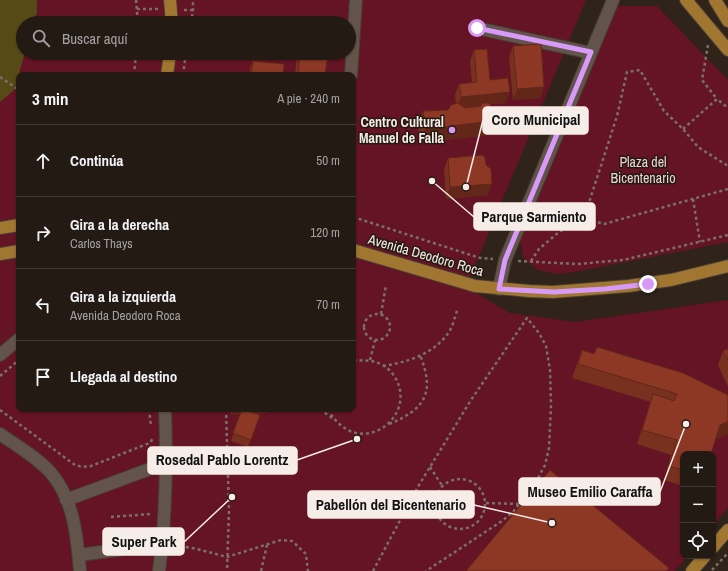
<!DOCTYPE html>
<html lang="es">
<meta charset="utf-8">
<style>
body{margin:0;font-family:"Archivo Narrow",sans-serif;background:#2f2722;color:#f1f3f6}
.controls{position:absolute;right:12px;bottom:12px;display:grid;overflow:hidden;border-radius:8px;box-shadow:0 1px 3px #0004}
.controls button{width:36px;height:36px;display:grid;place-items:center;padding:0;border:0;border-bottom:1px solid #403834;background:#231a14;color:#f1f3f6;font:20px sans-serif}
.stop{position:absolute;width:12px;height:12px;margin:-9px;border:3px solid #d89af8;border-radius:50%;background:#fff}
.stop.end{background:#d89af8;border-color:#fff;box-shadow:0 1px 4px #0008}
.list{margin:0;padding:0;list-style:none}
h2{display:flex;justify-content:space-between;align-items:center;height:52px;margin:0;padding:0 16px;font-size:17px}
h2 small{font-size:13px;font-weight:400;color:#a3a1a0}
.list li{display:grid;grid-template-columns:26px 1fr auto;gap:12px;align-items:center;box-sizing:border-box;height:72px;padding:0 16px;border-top:1px solid #403834}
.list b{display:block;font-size:15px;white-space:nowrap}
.list p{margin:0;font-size:13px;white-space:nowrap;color:#a3a1a0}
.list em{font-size:13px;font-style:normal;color:#a3a1a0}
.icon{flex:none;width:22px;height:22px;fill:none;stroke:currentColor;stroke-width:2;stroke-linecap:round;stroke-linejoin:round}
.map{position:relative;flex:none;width:728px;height:571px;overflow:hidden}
.search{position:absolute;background:#231a14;box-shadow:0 1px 3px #0004;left:16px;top:16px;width:340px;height:44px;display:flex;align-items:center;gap:10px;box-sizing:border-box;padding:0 14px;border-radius:22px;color:#a3a1a0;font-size:15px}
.panel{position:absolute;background:#231a14;box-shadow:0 1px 3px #0004;left:16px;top:72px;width:340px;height:340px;border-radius:8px}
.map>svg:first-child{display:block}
.green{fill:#641424;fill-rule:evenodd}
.water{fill:#564a16}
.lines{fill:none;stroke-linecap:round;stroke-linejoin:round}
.minor-casing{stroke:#483e37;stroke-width:14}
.major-casing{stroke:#483e37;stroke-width:14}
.path{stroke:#7b7069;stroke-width:2.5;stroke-dasharray:3 3;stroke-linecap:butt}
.minor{stroke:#63544b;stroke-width:12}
.major{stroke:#a17630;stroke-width:12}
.wall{fill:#78301f}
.shaded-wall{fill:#622719}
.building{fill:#8c3824;stroke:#622719}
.route{stroke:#d89af8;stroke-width:5}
.poi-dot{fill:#d89af8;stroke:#251911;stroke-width:1.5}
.labels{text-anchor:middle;stroke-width:3;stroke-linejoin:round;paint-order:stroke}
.poi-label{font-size:14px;font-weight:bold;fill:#f6ede8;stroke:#251911;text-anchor:end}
.park-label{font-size:14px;fill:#eed3d5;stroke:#251911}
.street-label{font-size:14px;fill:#f6ede8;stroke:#251911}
.leader{fill:none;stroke:#f6ede8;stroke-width:1.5}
.callout-dot{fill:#f6ede8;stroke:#251911;stroke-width:1.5}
.callout{fill:#f6ede8;stroke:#f6ede8;stroke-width:1.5}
.callout-label{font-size:15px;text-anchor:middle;font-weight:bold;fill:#111}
</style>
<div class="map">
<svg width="728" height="571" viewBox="0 0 728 571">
<rect width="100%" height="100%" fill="#2f231a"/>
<path class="green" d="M 0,0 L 586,0 L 466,287 L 510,313 L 575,322 L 728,300 L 728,508 L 713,526 L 713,454 L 683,454 L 683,556 L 688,556 L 675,571 L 0,571 ZM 23,23 L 349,23 L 349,53 L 23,53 ZM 19,75 L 353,75 L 353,409 L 19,409 Z
M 617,6 L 657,6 L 728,80 L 728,242 L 579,271 L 559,274 L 538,270 L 524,259 L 520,242 Z"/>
<path class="water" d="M 0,0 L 37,0 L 37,12 L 34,23 L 23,23 L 23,53 L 25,53 L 14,90 L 0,102 Z"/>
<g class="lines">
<defs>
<path id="minor" d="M 477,28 L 591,53
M 351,75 L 356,0
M 499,289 L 505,260 L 613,0
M 0,355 L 19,339
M 0,434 C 17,446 37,457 51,473 C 74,500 77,537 80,571
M 66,500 L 166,463
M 79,555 L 163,544
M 159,571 C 166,518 167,463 165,409"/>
<path id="major" d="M 170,0 L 172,23
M 686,0 L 728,50
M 715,0 L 728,21
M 167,75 L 170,53
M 0,228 L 19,225
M 353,250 L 475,286 L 529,291 L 553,292 L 628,286 L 671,280 L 728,266
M 0,254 L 19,251
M 713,547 L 728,530
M 692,571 L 705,556"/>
</defs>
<use href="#minor" class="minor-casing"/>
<use href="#major" class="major-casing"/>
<path class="path" d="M 136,0 L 138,23
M 137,9 L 159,9
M 184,10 L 193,10
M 191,23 L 193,10 L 193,0
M 708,45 L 702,80 L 717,99
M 134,75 L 136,53
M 183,75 L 186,53
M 0,77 L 19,90
M 683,129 L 717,99 L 728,108
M 693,199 L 700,242
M 353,217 L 480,258 L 493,259
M 584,218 L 617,116 L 627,72 L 640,70 L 664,111 L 683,129 L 698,147 L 728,166
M 518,261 L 577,264 L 623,260 L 728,235
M 531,261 L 539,249 L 559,232 L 584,218 L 604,224 L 728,189
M364 327a13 13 0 1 1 26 0a13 13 0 1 1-26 0Z
M 381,314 L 386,285
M 370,360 L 375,340
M 383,366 C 408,362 434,354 449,332 C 453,326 455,316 458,308
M 0,376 L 19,360
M 149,409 L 151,426
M 226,409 L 229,511 L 227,571
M 320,409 L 332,418
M 328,409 C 358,465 424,414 392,373 C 382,361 368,359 353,361
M 0,410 L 75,465 L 82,467 L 91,466 L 147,444 L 151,442 L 152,439
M 389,424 C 426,409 435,392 420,355
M 430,467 L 443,487
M435 504a25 25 0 1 1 50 0a25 25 0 1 1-50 0Z
M 486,503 L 519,504
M 111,517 L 150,514
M 174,545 L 197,549 L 227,557 L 281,540 L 292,541 L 306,554 L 308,571
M 712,570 L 728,553
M 261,571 L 267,545
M 373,571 L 419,485 L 471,400 L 527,318 L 539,333 L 546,346 L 550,370 L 551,406 L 549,448 L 545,465 L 537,480 L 513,512 L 502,521 L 426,571"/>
<use href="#minor" class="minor"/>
<use href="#major" class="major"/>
</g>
<path class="wall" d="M 513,46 L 544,87 L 540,98 L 513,100 L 509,57 Z
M 474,50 L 490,80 L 506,103 L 491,104 L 492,121 L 487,135 L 420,143 L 418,126 L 423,111 L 448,110 L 456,104 L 455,95 L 459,84 L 472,83 L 470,61 Z
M 297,53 L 328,53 L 325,75 L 295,75 Z
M 253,61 L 283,75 L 249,75 L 250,68 Z
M 448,158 L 488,195 L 446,199 L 444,169 Z
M 728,349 L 728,387 L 718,365 L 723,351 Z
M 582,350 L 728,395 L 715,439 L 683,454 L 683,486 L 664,480 L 671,455 L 637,444 L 651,402 L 572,378 Z
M 231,409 L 269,409 L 267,413 L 255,414 L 260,415 L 248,447 L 231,441 L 240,414 L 231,415 Z
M 457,497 L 465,507 L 462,509 L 459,509 L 455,506 L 455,501 Z"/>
<path class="shaded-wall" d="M 544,87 L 540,98 L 513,100 L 517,89 Z
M 510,92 L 506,103 L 481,105 L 482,103 L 481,106 L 457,108 L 461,97 Z
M 492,121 L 487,135 L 420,143 L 426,129 Z
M 492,184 L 488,195 L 446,199 L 450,187 Z
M 233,409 L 269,409 L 267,413 L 231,415 Z
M 728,422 L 728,434 L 715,440 L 720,425 Z
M 466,503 L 465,507 L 462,509 L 459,509 L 460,506 Z"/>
<path class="building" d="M 254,19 L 279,21 L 279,23 L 253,23 Z
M 541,44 L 544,87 L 517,89 L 513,46 Z
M 487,49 L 490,80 L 508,78 L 510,92 L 461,97 L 459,84 L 477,82 L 474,50 Z
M 300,53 L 328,53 L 325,75 L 298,75 Z
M 253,61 L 284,64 L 283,75 L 251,75 Z
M 458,103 L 465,108 L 481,106 L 482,103 L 490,103 L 492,121 L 426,129 L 423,111 L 448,110 L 451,105 Z
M 483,155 L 485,158 L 486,165 L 491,169 L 492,184 L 450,187 L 448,158 Z
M 597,347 L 683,373 L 728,395 L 728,422 L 720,425 L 711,454 L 683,454 L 683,470 L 669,466 L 677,440 L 642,430 L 653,394 L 674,401 L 677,394 L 578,364 L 582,350 L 594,354 Z
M 728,349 L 728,361 L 723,351 Z
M 242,409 L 260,415 L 251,440 L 233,433 Z
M 550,470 L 669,568 L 666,571 L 466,571 Z"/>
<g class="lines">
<path class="route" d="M 477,28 L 591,52 L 505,260 L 499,289 L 554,292 L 605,289 L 648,284"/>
</g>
<circle class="poi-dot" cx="452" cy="130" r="4"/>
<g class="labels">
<g class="poi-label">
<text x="444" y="127">Centro Cultural<tspan x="444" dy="16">Manuel de Falla</tspan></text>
</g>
<g class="park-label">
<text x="643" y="167">Plaza del<tspan x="643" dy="16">Bicentenario</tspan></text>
</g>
<g class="street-label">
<text transform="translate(426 255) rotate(16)" y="5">Avenida Deodoro Roca</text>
</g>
</g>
<path class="leader" d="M466 187L483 120M432 181L474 217M357 439L297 460M686 424L660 492M552 523L474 505M232 497L184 542"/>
<g class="callout-dot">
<circle cx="466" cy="187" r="4"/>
<circle cx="432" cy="181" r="4"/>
<circle cx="357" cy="439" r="4"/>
<circle cx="686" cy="424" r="4"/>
<circle cx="552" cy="523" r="4"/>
<circle cx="232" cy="497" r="4"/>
</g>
<g class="callout">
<rect x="483" y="107" width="105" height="27" rx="4"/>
<rect x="474" y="203" width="121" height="27" rx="4"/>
<rect x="148" y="447" width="149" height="27" rx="4"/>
<rect x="519" y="478" width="141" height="27" rx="4"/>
<rect x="308" y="491" width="166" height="27" rx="4"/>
<rect x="103" y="528" width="81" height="27" rx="4"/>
</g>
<g class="callout-label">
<text x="536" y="125">Coro Municipal</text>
<text x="534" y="222">Parque Sarmiento</text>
<text x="222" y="465">Rosedal Pablo Lorentz</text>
<text x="590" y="497">Museo Emilio Caraffa</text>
<text x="391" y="510">Pabellón del Bicentenario</text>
<text x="144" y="547">Super Park</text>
</g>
</svg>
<div class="controls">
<button>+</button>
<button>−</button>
<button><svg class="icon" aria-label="locate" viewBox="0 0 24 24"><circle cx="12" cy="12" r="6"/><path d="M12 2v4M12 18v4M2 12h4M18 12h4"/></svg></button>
</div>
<div class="stop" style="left:477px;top:28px"></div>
<div class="stop end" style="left:648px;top:284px"></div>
<div class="search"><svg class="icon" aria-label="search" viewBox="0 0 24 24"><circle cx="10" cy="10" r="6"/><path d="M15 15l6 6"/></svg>Buscar aquí</div>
<section class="panel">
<h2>3 min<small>A pie · 240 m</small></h2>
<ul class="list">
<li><svg class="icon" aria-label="ahead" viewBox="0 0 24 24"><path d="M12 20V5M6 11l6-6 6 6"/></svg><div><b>Continúa</b></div><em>50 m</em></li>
<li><svg class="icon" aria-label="right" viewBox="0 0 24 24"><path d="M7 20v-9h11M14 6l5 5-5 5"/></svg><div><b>Gira a la derecha</b><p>Carlos Thays</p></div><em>120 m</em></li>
<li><svg class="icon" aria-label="left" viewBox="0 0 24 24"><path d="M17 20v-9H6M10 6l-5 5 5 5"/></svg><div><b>Gira a la izquierda</b><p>Avenida Deodoro Roca</p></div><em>70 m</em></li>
<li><svg class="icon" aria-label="arrive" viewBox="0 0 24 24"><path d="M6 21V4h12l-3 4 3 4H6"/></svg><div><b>Llegada al destino</b></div></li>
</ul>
</section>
</div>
